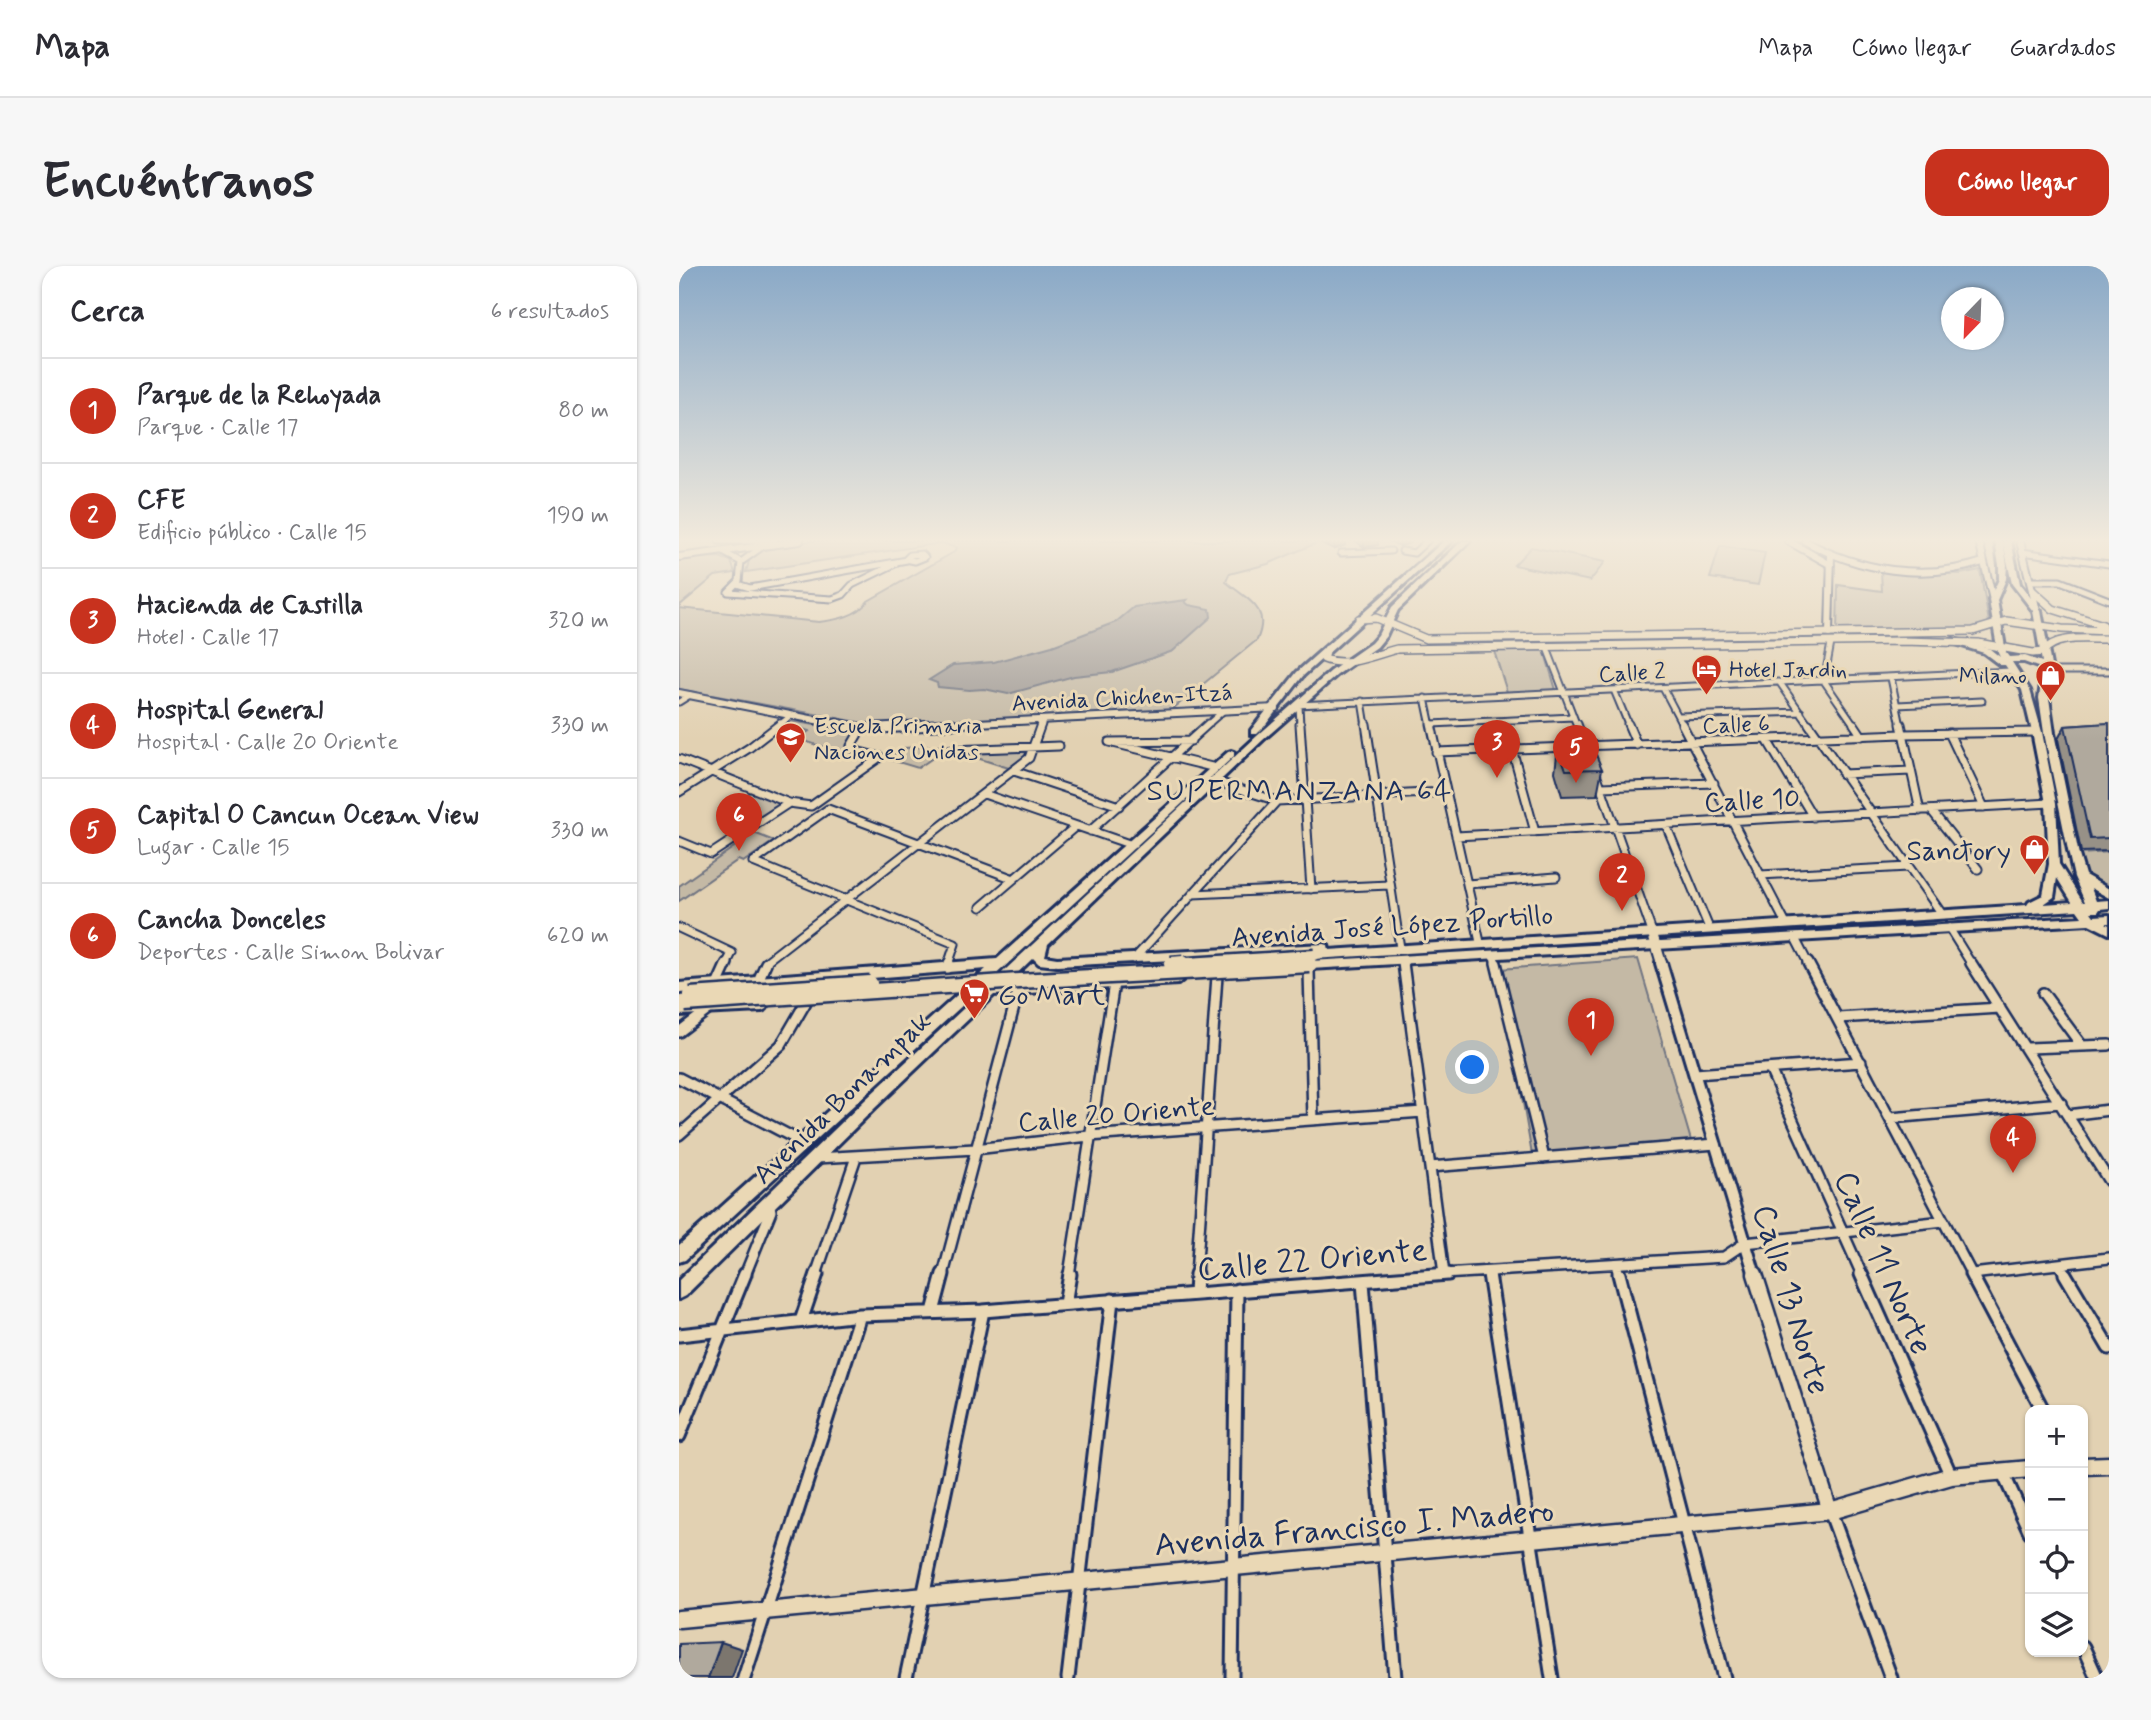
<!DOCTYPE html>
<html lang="es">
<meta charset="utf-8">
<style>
body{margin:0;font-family:Mynerve,sans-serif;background:#f7f7f7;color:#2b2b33}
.controls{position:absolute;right:21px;bottom:21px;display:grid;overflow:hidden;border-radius:14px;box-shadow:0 2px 5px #0004}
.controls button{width:63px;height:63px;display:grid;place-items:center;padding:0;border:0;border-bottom:2px solid #e1e1e2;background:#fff;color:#2b2b33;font:35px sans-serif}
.compass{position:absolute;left:1262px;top:21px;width:63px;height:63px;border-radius:50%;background:#fff;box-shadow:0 2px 5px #0004;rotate:203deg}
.you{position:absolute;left:794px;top:802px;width:24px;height:24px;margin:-18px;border:5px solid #fff;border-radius:50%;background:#1a73e8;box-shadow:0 0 0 10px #1a73e833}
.badge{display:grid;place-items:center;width:46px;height:46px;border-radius:50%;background:#c8321e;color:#fff;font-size:23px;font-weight:700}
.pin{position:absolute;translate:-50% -58px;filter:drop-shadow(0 2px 4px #0008)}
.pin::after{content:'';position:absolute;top:37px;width:24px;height:21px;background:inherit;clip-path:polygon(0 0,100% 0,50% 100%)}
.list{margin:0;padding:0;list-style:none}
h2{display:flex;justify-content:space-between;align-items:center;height:91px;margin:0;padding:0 28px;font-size:30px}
h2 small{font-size:23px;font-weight:400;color:#7c7c81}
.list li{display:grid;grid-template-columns:46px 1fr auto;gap:21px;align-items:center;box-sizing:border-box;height:105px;padding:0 28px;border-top:2px solid #e1e1e2}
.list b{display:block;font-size:26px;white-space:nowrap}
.list p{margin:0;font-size:23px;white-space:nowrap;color:#7c7c81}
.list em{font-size:23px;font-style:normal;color:#7c7c81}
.icon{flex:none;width:38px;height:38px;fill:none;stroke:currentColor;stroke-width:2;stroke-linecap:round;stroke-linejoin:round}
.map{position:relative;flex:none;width:1430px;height:1412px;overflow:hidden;border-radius:21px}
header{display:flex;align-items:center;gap:42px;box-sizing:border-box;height:98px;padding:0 35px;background:#fff;border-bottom:2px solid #e1e1e2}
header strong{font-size:33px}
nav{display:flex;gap:38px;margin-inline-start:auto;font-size:24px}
.intro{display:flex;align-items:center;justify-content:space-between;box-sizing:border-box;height:168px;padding:0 42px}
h1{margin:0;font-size:49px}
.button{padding:18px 32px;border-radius:21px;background:#c8321e;color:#fff;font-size:24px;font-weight:700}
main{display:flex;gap:42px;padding:0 42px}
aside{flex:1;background:#fff;border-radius:21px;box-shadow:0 2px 5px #0004}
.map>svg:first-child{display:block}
.green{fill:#c4b9a5;stroke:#707482;stroke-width:2}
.water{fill:#9e9995;stroke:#6a6f7f;stroke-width:2}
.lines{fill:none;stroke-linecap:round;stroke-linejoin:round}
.minor-far3-casing{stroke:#1b2f5e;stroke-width:9}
.minor-far2-casing{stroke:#1b2f5e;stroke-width:11}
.minor-far1-casing{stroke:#1b2f5e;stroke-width:14}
.minor-casing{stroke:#1b2f5e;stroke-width:17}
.tertiary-far3-casing{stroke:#1b2f5e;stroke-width:10}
.tertiary-far2-casing{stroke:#1b2f5e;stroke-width:13}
.tertiary-far1-casing{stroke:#1b2f5e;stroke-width:16}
.tertiary-casing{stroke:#1b2f5e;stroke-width:19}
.secondary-far1-casing{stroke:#1b2f5e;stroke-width:10}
.secondary-casing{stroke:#1b2f5e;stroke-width:21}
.primary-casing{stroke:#1b2f5e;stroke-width:6}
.minor-far3{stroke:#ead8b5;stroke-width:5}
.minor-far2{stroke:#ead8b5;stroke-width:7}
.minor-far1{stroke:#ead8b5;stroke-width:9}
.minor{stroke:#ead8b5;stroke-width:11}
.tertiary-far3{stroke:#ead8b5;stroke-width:6}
.tertiary-far2{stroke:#ead8b5;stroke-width:9}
.tertiary-far1{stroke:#ead8b5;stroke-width:10}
.tertiary{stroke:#ead8b5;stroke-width:14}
.secondary-far1{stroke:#ead8b5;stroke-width:7}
.secondary{stroke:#ead8b5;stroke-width:16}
.primary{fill:#ead8b5;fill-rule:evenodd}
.primary-bridge-far1-casing{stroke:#1b2f5e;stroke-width:15;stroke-linecap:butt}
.primary-bridge-casing{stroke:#1b2f5e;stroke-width:19;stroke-linecap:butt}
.primary-bridge-far1{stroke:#ead8b5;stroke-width:10}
.primary-bridge{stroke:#ead8b5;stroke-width:14}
.wall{fill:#979187;stroke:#1b2f5e;stroke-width:2}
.shaded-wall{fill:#7b766e;stroke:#1b2f5e;stroke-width:2}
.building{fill:#b0a99d;stroke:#1b2f5e;stroke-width:2}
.labels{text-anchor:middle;stroke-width:6;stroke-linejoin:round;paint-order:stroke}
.far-poi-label{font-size:23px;fill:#1b2f5e;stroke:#ead8b5;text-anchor:start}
.far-street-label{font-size:23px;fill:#1b2f5e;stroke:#ead8b5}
.street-label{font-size:28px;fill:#1b2f5e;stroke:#ead8b5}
.poi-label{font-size:28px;fill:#1b2f5e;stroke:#ead8b5;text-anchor:end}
.neighbourhood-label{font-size:30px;letter-spacing:2px;fill:#1b2f5e;stroke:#ead8b5}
.near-street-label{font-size:33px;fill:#1b2f5e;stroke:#ead8b5}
</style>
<header>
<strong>Mapa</strong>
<nav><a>Mapa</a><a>Cómo llegar</a><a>Guardados</a></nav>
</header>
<div class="intro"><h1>Encuéntranos</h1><a class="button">Cómo llegar</a></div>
<main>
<aside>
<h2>Cerca<small>6 resultados</small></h2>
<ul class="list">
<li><span class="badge">1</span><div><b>Parque de la Rehoyada</b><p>Parque · Calle 17</p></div><em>80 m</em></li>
<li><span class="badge">2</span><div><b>CFE</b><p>Edificio público · Calle 15</p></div><em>190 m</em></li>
<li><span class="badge">3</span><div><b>Hacienda de Castilla</b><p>Hotel · Calle 17</p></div><em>320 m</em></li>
<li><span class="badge">4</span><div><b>Hospital General</b><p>Hospital · Calle 20 Oriente</p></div><em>330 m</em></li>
<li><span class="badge">5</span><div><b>Capital O Cancun Ocean View</b><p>Lugar · Calle 15</p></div><em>330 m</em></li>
<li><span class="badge">6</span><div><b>Cancha Donceles</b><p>Deportes · Calle Simon Bolivar</p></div><em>620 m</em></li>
</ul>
</aside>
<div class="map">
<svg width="1430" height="1412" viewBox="0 0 1430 1412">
<rect width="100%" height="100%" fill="#e2d1b2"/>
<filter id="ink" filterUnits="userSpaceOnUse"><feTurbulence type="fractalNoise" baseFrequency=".0143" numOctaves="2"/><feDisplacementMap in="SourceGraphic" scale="14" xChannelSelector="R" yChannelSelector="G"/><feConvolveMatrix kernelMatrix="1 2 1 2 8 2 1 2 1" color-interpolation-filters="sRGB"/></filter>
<g filter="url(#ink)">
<path class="green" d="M 131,275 L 642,275 L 589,298 L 550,308 L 547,316 C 570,335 592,342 578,374 L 490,446 L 190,458 L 0,423 L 0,342 L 140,356 C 157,354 179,350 189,335 L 275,286 L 278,282 L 263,277 L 67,306 L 71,291 L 89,283 Z
M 1041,280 L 1086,287 L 1079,319 L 1031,312 Z
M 852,281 L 926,296 L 911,315 L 835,299 Z
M 40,291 L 52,295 L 56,307 L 36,310 L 0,340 L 0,293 Z
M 1202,304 L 1281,308 L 1301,304 L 1310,356 L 1297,362 L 1158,367 L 1159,319 L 1203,325 Z
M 865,384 L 877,424 L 828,426 L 815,385 Z
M 111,455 L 175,465 L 166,488 L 119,473 L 130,465 L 108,458 Z
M 273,479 L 270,484 L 264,485 L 239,502 L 209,493 L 225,482 Z
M 349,483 L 345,492 L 333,503 L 276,485 Z
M 72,526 L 102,538 L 71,558 L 41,546 Z
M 75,567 L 95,575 L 64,596 L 59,594 L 0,635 L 0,620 Z
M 1430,586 L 1430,625 L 1406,610 L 1401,588 Z
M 959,693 L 1013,878 L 853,889 L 821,703 Z"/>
<path class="water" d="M 508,334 L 506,336 L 510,339 L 531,343 L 532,351 L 494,385 L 433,406 L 395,410 L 329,428 L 305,423 L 290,424 L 259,421 L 258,417 L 250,414 L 274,399 L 315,396 L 373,380 L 437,356 L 455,341 Z"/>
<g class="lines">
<defs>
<path id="minor-far3" d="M 40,275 L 96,275
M 80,283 L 62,296 L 60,315 L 49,326 L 153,333 L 164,329 L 173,319 L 216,298
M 723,285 L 735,287 L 748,275
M 1343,286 L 1430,298
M 46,287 L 62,296
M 662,287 L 712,285
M 243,288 L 246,291 L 236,295 L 227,293 L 231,289 Z
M 1351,315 L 1381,315 L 1430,334
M 58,318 L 71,322 L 228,294
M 1152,377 L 1145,415 L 1176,460
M 868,382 L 898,460
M 1369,405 L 1430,405
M 1212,412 L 1222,460
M 1101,417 L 1131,460
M 984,422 L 1004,460
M 935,424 L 950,460
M 746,432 L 752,460
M 683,435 L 687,460
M 0,436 L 11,429
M 618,439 L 1332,405
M 620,439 L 621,460
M 1218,439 L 1303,435
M 999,450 L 1122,446
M 753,458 L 894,451
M 99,460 L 112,450
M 362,460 L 363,456
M 527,460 L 544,445"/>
<path id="minor-far2" d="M 621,458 L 632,623
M 687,458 L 721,682
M 752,458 L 801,676
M 898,458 L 907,482
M 949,458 L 958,479
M 1003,458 L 1107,658
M 1130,458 L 1263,648
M 1175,458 L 1183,470
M 1222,458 L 1241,545
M 182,463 L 172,480 L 177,485 L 201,491
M 1270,467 L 1305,541
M 1088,474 L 1134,551
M 512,475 L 430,476 L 537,502
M 903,480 L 1224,468 L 1358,466
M 833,483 L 856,566
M 272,484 L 380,480
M 757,486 L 890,481
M 0,493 L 110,537 L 132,540 L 201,491
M 335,505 L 440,540
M 917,507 L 973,666
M 1163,508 L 1232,505
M 536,515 L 598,535 L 766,526
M 922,521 L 1035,517
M 0,526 L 70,482 L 101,458
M 305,528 L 453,579
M 1252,544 L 1299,603
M 987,559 L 1030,662
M 411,565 L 529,458
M 777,570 L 1372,537
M 0,575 L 32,588 L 110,537
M 74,596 L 149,543 L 335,613
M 74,596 L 276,678 L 269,699
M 1081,609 L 1229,601
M 788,618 L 877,611
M 514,628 L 710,619
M 302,641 L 397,560
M 0,662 L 53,687 L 47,699
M 1270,662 L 1293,699
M 1116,672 L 1130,699
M 815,690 L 817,699
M 455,693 L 598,535
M 724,695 L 725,699
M 87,699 L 89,694 L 350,492 L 362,458"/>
<path id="minor-far1" d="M 724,697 L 765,1008
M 817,697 L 865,892
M 1129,697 L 1293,1009
M 1292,697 L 1430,915
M 268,702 L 270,697
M 630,705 L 634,853
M 79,715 L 87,697
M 38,719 L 48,697
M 1364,727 L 1403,780
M 1159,752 L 1321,742
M 0,766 L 29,744
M 1349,782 L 1430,779
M 1091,803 L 1183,1009
M 1016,808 L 1182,796
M 0,812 L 123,876
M 1389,849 L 1430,844
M 1212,852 L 1382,837
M 0,869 L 102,779 L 127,736
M 138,892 L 296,883 L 410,870 L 744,846
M 751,901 L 1037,878
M 937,998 L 940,1009
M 1380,998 L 1387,1009
M 810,1006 L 811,1009
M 1293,1008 L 1430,992
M 66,1009 L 92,945 L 90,936
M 137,1009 L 177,891
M 264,1009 L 340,722
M 390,1009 L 435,717
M 517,1009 L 538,710
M 747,1009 L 1045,991 L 1066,977 L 1265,955"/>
<path id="minor" d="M 810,1008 L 873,1412
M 940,1008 L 1045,1412
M 1182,1008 L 1272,1210
M 1292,1008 L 1364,1144
M 1386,1008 L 1430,1082
M 684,1016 L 716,1412
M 516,1028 L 517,1008
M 386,1038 L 391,1008
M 254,1046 L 264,1008
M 122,1055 L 138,1008
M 0,1069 L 181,1049 L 304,1045 L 769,1008
M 0,1170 L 66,1008
M 1323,1205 L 1351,1266
M 1151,1245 L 1212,1412
M 1404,1381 L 1418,1412
M 65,1412 L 181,1049
M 227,1412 L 304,1045
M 389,1412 L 433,1034
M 553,1412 L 558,1024"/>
<path id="tertiary-far3" d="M 1109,275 L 1152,299
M 1126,275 C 1180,305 1245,315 1304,296
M 1300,275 L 1314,334
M 1341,275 L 1358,345
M 0,291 L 121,275
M 1150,368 L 1152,289
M 0,427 L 167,460
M 239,460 L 597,442"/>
<path id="tertiary-far2" d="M 158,458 L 182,463 L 274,458
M 973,666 L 983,699"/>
<path id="tertiary-far1" d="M 982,697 L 1076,1009"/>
<path id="tertiary" d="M 1076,1008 L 1151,1245"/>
<path id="secondary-far1" d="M 1354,325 L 1374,343 L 1424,359
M 680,353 L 697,352 L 747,373 L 1294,365 L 1327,355 L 1383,363 L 1430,365
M 648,383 L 645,393 C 668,402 695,389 718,383 L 1223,375 L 1299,377 L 1354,387 L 1364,386 C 1377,368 1410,374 1430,373"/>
<path id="secondary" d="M 1404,1200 L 1430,1199
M 0,1353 L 1151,1245 L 1272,1210 L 1351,1203"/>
<path id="primary" d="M 765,275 L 773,275 L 624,410 L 585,461 L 578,468 L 572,468 L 572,464 L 618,406 Z
M 783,275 L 791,275 L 719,344 L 707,370 L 698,381 L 658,409 L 584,474 L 369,678 L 366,690 L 378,692 L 645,678 L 649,679 L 650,684 L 1348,639 L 1350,636 L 1364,629 L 1370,598 L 1367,537 L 1353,466 L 1343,424 L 1326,399 L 1321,399 L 1305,387 L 1270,376 L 1274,373 L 1311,383 L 1321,391 L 1319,387 L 1310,334 L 1320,313 L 1320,299 L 1316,275 L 1324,275 L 1328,299 L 1327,313 L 1318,334 L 1327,387 L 1330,391 L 1346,390 L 1363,396 L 1354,345 L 1333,318 L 1324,275 L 1332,275 L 1341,318 L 1362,345 L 1373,405 L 1370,432 L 1375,467 L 1400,589 L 1406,609 L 1430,623 L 1430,632 L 1412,622 L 1417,635 L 1430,634 L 1430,642 L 1421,643 L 1419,646 L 1412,646 L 1415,650 L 1430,649 L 1430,657 L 1427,657 L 1430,659 L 1430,668 L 1410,658 L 631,703 L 625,699 L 631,695 L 1403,651 L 1398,644 L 635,693 L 631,692 L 630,687 L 378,700 L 360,698 L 354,692 L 325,720 L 499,708 L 505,713 L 499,718 L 315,729 L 197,841 L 6,1030 L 0,1033 L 0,1014 L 187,833 L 578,470 L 652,405 L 692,377 L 699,369 L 713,341 ZM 1333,396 L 1345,396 L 1364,403 L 1360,432 L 1365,467 L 1390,589 L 1395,611 L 1406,636 L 1404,636 L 1380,598 L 1377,537 L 1363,466 L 1351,424 ZM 1378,612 L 1393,636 L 1365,638 L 1375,631 Z
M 552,485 L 555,486 L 555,490 L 6,994 L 0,996 L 0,979 L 307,703 L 0,727 L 0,717 L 318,693 L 549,486 Z
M 83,735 L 87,737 L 89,740 L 87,743 L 83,745 L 0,749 L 0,739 Z"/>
</defs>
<use href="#minor-far3" class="minor-far3-casing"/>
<use href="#minor-far2" class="minor-far2-casing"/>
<use href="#minor-far1" class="minor-far1-casing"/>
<use href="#minor" class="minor-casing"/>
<use href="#tertiary-far3" class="tertiary-far3-casing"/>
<use href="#tertiary-far2" class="tertiary-far2-casing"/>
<use href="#tertiary-far1" class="tertiary-far1-casing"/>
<use href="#tertiary" class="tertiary-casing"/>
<use href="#secondary-far1" class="secondary-far1-casing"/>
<use href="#secondary" class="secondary-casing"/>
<use href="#primary" class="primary-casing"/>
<use href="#minor-far3" class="minor-far3"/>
<use href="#minor-far2" class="minor-far2"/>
<use href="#minor-far1" class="minor-far1"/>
<use href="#minor" class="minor"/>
<use href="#tertiary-far3" class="tertiary-far3"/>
<use href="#tertiary-far2" class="tertiary-far2"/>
<use href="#tertiary-far1" class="tertiary-far1"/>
<use href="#tertiary" class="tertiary"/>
<use href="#secondary-far1" class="secondary-far1"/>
<use href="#secondary" class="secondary"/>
<use href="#primary" class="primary"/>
<defs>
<path id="primary-bridge-far1" d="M 492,698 L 635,689"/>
<path id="primary-bridge" d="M 492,698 L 504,697
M 11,729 L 191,717
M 6,738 L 340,715 L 631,699"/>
</defs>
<use href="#primary-bridge-far1" class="primary-bridge-far1-casing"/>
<use href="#primary-bridge" class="primary-bridge-casing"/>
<use href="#primary-bridge-far1" class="primary-bridge-far1"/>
<use href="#primary-bridge" class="primary-bridge"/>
</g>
<path class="wall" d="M 642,275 L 666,275 L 666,279 L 655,283 L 642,277 Z
M 676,275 L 699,275 L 699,279 L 685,281 Z
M 710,275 L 731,275 L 731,277 L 721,280 Z
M 1430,457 L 1430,585 L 1402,586 L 1379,473 L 1386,460 Z
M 879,480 L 923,503 L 918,529 L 883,530 L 876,506 Z"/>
<path class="shaded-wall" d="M 655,275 L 666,275 L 666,279 L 655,283 Z
M 685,275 L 699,275 L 699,279 L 685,281 Z
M 721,275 L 731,275 L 731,277 L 721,280 Z
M 42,1376 L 63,1383 L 53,1412 L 29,1412 Z"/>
<path class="building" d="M 1430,457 L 1430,572 L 1411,573 L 1386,460 Z
M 913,479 L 923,503 L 887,504 L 879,480 Z
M 42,1376 L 29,1412 L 0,1412 L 0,1378 Z"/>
</g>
<linearGradient id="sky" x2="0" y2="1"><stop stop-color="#8aa9c7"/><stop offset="0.58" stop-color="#f2eadc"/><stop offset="1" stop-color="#f2eadc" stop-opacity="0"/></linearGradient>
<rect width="1430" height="473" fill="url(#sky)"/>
<defs>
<symbol id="hotel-pin" viewBox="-11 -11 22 30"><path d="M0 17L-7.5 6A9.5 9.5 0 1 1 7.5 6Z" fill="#c8321e" stroke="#ead8b5"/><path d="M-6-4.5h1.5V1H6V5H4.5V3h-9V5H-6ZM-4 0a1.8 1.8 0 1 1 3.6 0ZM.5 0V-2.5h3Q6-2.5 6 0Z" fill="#fff"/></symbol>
<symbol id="shop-pin" viewBox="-11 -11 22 30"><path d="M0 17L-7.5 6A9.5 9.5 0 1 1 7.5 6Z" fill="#c8321e" stroke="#ead8b5"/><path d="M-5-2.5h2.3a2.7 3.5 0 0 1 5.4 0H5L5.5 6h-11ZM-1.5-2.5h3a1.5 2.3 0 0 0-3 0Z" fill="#fff"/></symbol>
<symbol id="school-pin" viewBox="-11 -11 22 30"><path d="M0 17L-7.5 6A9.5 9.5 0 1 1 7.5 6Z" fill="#c8321e" stroke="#ead8b5"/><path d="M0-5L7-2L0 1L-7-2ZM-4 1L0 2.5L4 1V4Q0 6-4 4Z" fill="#fff"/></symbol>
<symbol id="supermarket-pin" viewBox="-11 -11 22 30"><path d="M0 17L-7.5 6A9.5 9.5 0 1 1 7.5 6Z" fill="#c8321e" stroke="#ead8b5"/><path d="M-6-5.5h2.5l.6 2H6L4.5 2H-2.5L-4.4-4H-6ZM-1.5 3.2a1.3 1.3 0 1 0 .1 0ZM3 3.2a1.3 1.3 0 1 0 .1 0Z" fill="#fff"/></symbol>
</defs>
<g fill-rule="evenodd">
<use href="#hotel-pin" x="1010" y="386" width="35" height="47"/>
<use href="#shop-pin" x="1354" y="392" width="35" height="47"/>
<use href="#school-pin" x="94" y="454" width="35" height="47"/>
<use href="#shop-pin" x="1338" y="566" width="35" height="47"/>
<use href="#supermarket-pin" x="278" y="710" width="35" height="47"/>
</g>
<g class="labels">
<g class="far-poi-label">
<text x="1050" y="411">Hotel Jardin</text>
<text x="1348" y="417" text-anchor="end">Milano</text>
<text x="135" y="467">Escuela Primaria<tspan x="135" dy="26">Naciones Unidas</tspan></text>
</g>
<g class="far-street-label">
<text transform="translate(953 406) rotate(-3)" y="8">Calle 2</text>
<text transform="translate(443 431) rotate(-3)" y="8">Avenida Chichen-Itzá</text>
<text transform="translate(1057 458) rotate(-2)" y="8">Calle 6</text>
</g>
<g class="street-label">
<text transform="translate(1073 533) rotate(-3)" y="10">Calle 10</text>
<text transform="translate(713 659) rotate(-4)" y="10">Avenida José López Portillo</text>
<text transform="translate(162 831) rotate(-44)" y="10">Avenida Bonampak</text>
<text transform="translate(437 847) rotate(-5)" y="10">Calle 20 Oriente</text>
</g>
<g class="poi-label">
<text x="1332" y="594">Sanctory</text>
<text x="319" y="738" text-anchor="start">Go Mart</text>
</g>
<g class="neighbourhood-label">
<text x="621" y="534">SUPERMANZANA 64</text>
</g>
<g class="near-street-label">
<text transform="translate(633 992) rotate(-5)" y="12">Calle 22 Oriente</text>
<text transform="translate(1206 996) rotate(66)" y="12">Calle 11 Norte</text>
<text transform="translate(1114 1033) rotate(73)" y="12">Calle 13 Norte</text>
<text transform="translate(675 1260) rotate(-5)" y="12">Avenida Francisco I. Madero</text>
</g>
</g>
</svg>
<div class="controls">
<button>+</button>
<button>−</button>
<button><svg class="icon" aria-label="locate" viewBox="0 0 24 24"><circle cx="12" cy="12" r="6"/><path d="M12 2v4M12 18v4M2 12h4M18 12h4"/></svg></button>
<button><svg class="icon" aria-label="layers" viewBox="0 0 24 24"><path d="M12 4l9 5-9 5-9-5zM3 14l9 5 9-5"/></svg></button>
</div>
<svg class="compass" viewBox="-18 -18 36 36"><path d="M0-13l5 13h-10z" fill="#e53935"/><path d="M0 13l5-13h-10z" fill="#7c7c81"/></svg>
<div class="you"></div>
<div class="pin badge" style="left:912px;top:790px">1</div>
<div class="pin badge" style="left:943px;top:645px">2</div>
<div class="pin badge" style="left:818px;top:512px">3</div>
<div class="pin badge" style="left:1334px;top:907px">4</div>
<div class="pin badge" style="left:897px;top:517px">5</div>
<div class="pin badge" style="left:60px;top:585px">6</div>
</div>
</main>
